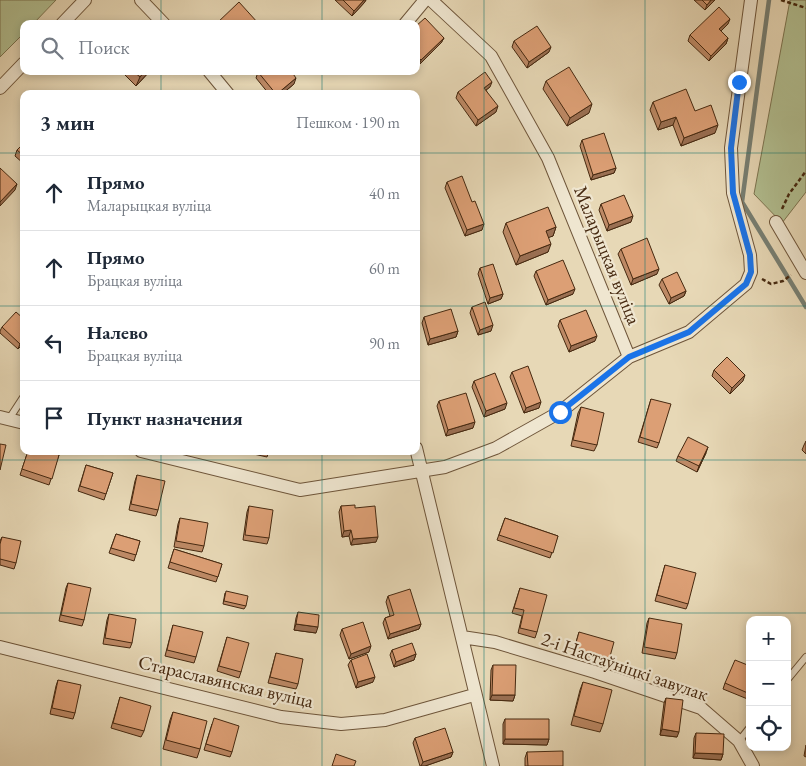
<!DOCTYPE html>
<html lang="ru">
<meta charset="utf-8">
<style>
body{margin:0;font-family:"EB Garamond",serif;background:#f2f2f3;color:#1f2937}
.controls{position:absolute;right:15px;bottom:15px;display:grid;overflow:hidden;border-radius:10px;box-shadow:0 2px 8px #0003}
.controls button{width:45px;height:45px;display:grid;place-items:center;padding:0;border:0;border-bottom:1px solid #e0e1e3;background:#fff;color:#1f2937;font:25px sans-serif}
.stop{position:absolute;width:15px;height:15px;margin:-11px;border:4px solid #1a73e8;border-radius:50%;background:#fff}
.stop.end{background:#1a73e8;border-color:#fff;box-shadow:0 1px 5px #0008}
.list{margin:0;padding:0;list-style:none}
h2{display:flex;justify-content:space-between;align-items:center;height:65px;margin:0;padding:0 20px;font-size:21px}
h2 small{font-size:16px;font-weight:400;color:#747a83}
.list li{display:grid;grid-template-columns:32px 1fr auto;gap:15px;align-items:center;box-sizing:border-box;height:75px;padding:0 20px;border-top:1px solid #e0e1e3}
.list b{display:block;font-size:19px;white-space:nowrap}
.list p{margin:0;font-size:16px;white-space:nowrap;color:#747a83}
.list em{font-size:16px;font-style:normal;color:#747a83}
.icon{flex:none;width:28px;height:28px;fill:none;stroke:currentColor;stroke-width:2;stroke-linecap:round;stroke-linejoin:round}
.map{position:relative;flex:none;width:806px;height:766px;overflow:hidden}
.search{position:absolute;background:#fff;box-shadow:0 2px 8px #0003;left:20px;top:20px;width:400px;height:55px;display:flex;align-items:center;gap:12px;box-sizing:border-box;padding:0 18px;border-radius:10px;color:#747a83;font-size:19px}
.panel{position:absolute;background:#fff;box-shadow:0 2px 8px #0003;left:20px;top:90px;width:400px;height:365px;border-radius:10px}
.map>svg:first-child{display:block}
.green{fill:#b2bf91;stroke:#7c7450}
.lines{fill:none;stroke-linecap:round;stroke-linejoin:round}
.stream{stroke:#777f73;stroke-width:4.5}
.lane-casing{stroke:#6e553a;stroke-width:8}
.street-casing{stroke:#6e553a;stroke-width:14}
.path{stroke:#462910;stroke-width:2.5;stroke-dasharray:4 2.5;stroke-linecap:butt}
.lane{stroke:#efe6d0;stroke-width:6}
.street{stroke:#efe6d0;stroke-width:12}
.wall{fill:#bd8965;stroke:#462910}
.shaded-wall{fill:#9a6f52;stroke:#462910}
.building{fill:#dc9f75;stroke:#462910}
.route{stroke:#1a73e8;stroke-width:6}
.grid{fill:none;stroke:#0f766e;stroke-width:1;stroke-opacity:0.55}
.labels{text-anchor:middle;stroke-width:4.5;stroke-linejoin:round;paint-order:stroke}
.street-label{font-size:19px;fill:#462910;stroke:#efe6d0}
</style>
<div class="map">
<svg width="806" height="766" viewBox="0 0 806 766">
<rect width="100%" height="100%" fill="#e7d8b6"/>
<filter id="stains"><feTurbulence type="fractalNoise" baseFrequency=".004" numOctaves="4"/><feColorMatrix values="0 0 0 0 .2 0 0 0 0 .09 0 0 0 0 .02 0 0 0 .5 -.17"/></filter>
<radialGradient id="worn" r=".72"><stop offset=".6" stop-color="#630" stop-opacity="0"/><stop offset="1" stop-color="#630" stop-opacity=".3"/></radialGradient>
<path class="green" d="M 0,0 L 56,0 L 33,24 L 24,24 L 24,33 L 0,57 Z
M 790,0 L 806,0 L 806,192 L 782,223 L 754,194 Z"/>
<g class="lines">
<path class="stream" d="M 769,0 L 742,202 L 806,307"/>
<defs>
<path id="lane" d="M 9,419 L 24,396
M 787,680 L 806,657
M 739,741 L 750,727"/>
<path id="street" d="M 141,0 L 164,24
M 62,24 L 85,0
M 405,24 L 425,0
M 209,71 L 228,94
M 0,88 L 24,63
M 776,222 L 806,273
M 629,357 L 689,332 L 746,284 L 751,272 L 750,255 L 733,193 L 731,148 L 751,0
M 0,417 L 24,423
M 416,448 L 493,766
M 141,451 L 300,490 L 445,467 L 496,448 L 560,412 L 629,357 L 548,158 L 491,56 L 431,0
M 462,637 L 495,642 L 595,672 L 701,708 L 739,741 L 753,766
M 0,647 L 281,717 L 341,724 L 385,720 L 474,695"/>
</defs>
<use href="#lane" class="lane-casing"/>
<use href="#street" class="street-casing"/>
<path class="path" d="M 781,0 L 806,8
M 782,209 L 789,194 L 806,171
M 762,279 L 771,284 L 783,281 L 791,275"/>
<use href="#lane" class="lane"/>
<use href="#street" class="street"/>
</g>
<path class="wall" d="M 335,0 L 366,0 L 364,3 L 352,16 Z
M 694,0 L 715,0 L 705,10 Z
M 728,24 L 721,31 L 728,38 L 726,44 L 709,61 L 688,41 L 690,35 Z
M 416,26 L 444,38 L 441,43 L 419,65 L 416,63 Z
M 514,41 L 549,52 L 527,68 L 512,47 Z
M 121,71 L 150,71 L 136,86 Z
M 258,72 L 294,84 L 282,94 L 269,94 L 256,78 Z
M 546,81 L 589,113 L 567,126 L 543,89 Z
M 490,87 L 486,90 L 496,112 L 476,126 L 456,98 L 458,92 Z
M 653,102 L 715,133 L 681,146 L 673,125 L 658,130 L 650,110 Z
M 582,140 L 616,168 L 614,173 L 591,180 L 580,146 Z
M 24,143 L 24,164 L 15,156 L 17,150 Z
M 447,182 L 482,230 L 465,236 L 445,188 Z
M 601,204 L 631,222 L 607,231 L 599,210 Z
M 506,223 L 556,227 L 553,236 L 548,237 L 548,252 L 516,265 L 503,232 Z
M 621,249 L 657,274 L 631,285 L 618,254 Z
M 480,268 L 503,294 L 501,299 L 488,304 L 478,274 Z
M 536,271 L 573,294 L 546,305 L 534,276 Z
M 662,279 L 686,291 L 684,296 L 669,304 L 659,285 Z
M 472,307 L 491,331 L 478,335 L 470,313 Z
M 424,317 L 458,331 L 456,337 L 428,345 L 422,323 Z
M 24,319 L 24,343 L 18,349 L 0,333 L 0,331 L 2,327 Z
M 560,320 L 595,341 L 569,352 L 558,326 Z
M 714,370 L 743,381 L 730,394 L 712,376 Z
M 512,372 L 539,408 L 524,413 L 510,377 Z
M 474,381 L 505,409 L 484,417 L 472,387 Z
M 651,399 L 659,443 L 657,448 L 638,442 Z
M 439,401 L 473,428 L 446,436 L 437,406 Z
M 581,407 L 597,445 L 594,451 L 571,446 L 578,413 Z
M 806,441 L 806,454 L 802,450 L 804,445 Z
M 28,451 L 59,455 L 49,485 L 20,475 Z
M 249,451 L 269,451 L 267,457 L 249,453 Z
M 706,453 L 697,472 L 676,461 L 678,456 Z
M 86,465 L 113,473 L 104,500 L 78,491 Z
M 137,475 L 158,510 L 156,516 L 129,510 L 135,481 Z
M 249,506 L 269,538 L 267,544 L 243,540 L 247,512 Z
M 341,506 L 355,508 L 376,542 L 351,545 L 349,536 L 342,537 L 339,512 Z
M 180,518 L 204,546 L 202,552 L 174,547 L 178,524 Z
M 505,518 L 558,536 L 550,558 L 497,540 Z
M 116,534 L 140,541 L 134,561 L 109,553 Z
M 2,537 L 16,563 L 14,569 L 0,565 L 0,541 Z
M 174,549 L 222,564 L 216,582 L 168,568 Z
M 665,565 L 688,604 L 686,609 L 655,601 Z
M 68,583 L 84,620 L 82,626 L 59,621 L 66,588 Z
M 520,588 L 537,632 L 535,638 L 518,633 L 522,616 L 512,613 Z
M 225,593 L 246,606 L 244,609 L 223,604 Z
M 388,596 L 421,624 L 419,629 L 388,639 L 383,623 L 385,618 L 390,616 L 386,602 Z
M 298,612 L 316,633 L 294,630 L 296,618 Z
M 109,614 L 132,643 L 130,648 L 103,644 L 107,620 Z
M 649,618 L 677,653 L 675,659 L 642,653 L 647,623 Z
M 173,625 L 196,657 L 194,663 L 165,656 Z
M 342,629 L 369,652 L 349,659 L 340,635 Z
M 579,632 L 609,660 L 606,666 L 572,656 Z
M 227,637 L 241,672 L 239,678 L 217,671 Z
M 392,650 L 416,654 L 414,660 L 394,667 L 390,655 Z
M 276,653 L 298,684 L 296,689 L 268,683 Z
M 351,660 L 373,682 L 356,688 L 348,665 Z
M 493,665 L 515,695 L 513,701 L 490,700 L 491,670 Z
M 750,666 L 750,700 L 723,689 L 725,683 Z
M 58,680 L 75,713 L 73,719 L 50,714 L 56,686 Z
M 583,682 L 603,724 L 600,732 L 571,725 L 580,690 Z
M 120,697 L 144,731 L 141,737 L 111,728 Z
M 666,698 L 677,737 L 660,735 L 664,703 Z
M 173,712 L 200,749 L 197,758 L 163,749 L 170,720 Z
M 505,719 L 549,739 L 547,745 L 503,744 L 503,724 Z
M 212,724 L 232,752 L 230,757 L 204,750 Z
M 696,733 L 723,754 L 721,760 L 693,758 L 694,738 Z
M 415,738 L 453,752 L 451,757 L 425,766 L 420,766 L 413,743 Z
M 806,745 L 806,757 L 804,756 Z
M 527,752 L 563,766 L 525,766 L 525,758 Z"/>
<path class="shaded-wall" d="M 364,0 L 366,0 L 364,3 L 352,16 L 354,11 Z
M 711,0 L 715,0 L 705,10 L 707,5 Z
M 730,19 L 728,24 L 717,35 L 719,29 Z
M 444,38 L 441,43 L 419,65 L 421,60 Z
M 728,38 L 726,44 L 709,61 L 711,56 Z
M 551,47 L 549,52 L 527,68 L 529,62 Z
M 145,71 L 150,71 L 136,86 L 140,77 Z
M 296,78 L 294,84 L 282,94 L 277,94 Z
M 492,82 L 490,87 L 482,93 L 484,88 Z
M 592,104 L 589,113 L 567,126 L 570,118 Z
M 498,106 L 496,112 L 476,126 L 478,120 Z
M 676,117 L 673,125 L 658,130 L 661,122 Z
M 718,125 L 715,133 L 681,146 L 684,138 Z
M 616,168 L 614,173 L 591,180 L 593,175 Z
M 17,184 L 15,190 L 0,206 L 0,202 Z
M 633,216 L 631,222 L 607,231 L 609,225 Z
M 484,224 L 482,230 L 465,236 L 467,230 Z
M 556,227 L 553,236 L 542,240 L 546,231 Z
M 551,244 L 548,252 L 516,265 L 520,256 Z
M 659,269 L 657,274 L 631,285 L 633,279 Z
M 575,289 L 573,294 L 546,305 L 548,300 Z
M 686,291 L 684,296 L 669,304 L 671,298 Z
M 503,294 L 501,299 L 488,304 L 490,298 Z
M 493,325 L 491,331 L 478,335 L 480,330 Z
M 458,331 L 456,337 L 428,345 L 430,339 Z
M 597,336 L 595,341 L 569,352 L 571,346 Z
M 24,340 L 24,343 L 18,349 L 20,344 Z
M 745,375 L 743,381 L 730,394 L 732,388 Z
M 541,402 L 539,408 L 524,413 L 526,408 Z
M 507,403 L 505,409 L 484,417 L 486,411 Z
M 475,422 L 473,428 L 446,436 L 448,430 Z
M 708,447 L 706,453 L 697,472 L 699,466 Z
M 351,530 L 349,536 L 342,537 L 344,531 Z
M 378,537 L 376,542 L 351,545 L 353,539 Z
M 296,624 L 318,627 L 316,633 L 294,630 Z
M 421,624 L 419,629 L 388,639 L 390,634 Z
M 371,646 L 369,652 L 349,659 L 351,654 Z
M 416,654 L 414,660 L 394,667 L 396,662 Z
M 375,677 L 373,682 L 356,688 L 358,682 Z
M 492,695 L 515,695 L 513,701 L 490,700 Z
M 662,729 L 679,732 L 677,737 L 660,735 Z
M 505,739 L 549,739 L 547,745 L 503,744 Z
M 453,752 L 451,757 L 425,766 L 421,766 L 423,762 Z
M 695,753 L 723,754 L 721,760 L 693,758 Z"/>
<path class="building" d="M 343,0 L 364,0 L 354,11 Z
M 702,0 L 711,0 L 707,5 Z
M 239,2 L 258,23 L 257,24 L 216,24 Z
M 719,7 L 730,19 L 719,29 L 728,38 L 711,56 L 690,35 Z
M 425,18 L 444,38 L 421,60 L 416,55 L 416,26 Z
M 537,26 L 551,47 L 529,62 L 514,41 Z
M 569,67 L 592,104 L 570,118 L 546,81 Z
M 133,71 L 145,71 L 140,77 Z
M 259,71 L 291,71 L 296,78 L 277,94 L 276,94 L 258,72 Z
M 485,72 L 492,82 L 484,88 L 498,106 L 478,120 L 458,92 Z
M 686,89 L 695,111 L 711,105 L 718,125 L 684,138 L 676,117 L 661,122 L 653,102 Z
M 604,133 L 616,168 L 593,175 L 582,140 Z
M 24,143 L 24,156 L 17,150 Z
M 0,168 L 17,184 L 0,202 Z
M 462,176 L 472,202 L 475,201 L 484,224 L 467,230 L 447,182 Z
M 624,195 L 633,216 L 609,225 L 601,204 Z
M 548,207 L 556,227 L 546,231 L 551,244 L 520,256 L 506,223 Z
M 647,238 L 659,269 L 633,279 L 621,249 Z
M 563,260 L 575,289 L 548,300 L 536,271 Z
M 493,264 L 503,294 L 490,298 L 480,268 Z
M 677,272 L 686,291 L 671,298 L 662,279 Z
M 416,277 L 419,286 L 416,287 Z
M 485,302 L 493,325 L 480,330 L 472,307 Z
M 451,309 L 458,331 L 430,339 L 424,317 Z
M 586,310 L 597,336 L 571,346 L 560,320 Z
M 16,312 L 24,319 L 24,340 L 20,344 L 2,327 Z
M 727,357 L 745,375 L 732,388 L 714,370 Z
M 528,366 L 541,402 L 526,408 L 512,372 Z
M 495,373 L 507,403 L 486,411 L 474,381 Z
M 466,393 L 475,422 L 448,430 L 439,401 Z
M 651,399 L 671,404 L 659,443 L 640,437 Z
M 581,407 L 604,413 L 597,445 L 573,440 Z
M 688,437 L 708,447 L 699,466 L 678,456 Z
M 0,444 L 6,445 L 0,470 Z
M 28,451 L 48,451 L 59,455 L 52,479 L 22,469 Z
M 86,465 L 113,473 L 106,494 L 80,486 Z
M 137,475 L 165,481 L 158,510 L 131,504 Z
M 355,505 L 355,508 L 375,506 L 378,537 L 353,539 L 351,530 L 344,531 L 341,506 Z
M 249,506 L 273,510 L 269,538 L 245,535 Z
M 180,518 L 208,523 L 204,546 L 176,541 Z
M 505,518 L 558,536 L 553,553 L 499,535 Z
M 116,534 L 140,541 L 136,555 L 111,548 Z
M 2,537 L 21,541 L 16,563 L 0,559 L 0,544 Z
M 174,549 L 222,564 L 218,577 L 170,562 Z
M 665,565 L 696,573 L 688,604 L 657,595 Z
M 68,583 L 91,588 L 84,620 L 61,615 Z
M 520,588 L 547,595 L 537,632 L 520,628 L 524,610 L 514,608 Z
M 410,589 L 421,624 L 390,634 L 385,618 L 394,615 L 388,596 Z
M 226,591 L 248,596 L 246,606 L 224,601 Z
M 298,612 L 319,615 L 318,627 L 296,624 Z
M 109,614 L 136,619 L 132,643 L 105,638 Z
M 649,618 L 682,624 L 677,653 L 644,647 Z
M 363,622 L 371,646 L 351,654 L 342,629 Z
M 173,625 L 203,632 L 196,657 L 167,650 Z
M 579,632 L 614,642 L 609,660 L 574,650 Z
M 227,637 L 249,643 L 241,672 L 219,666 Z
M 412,643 L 416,654 L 396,662 L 392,650 Z
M 276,653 L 303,659 L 298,684 L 270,677 Z
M 367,654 L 375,677 L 358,682 L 351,660 Z
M 735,660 L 750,666 L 750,694 L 725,683 Z
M 493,665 L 516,665 L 515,695 L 492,695 Z
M 58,680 L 81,685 L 75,713 L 52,708 Z
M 583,682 L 612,690 L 603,724 L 574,716 Z
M 120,697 L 151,706 L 144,731 L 113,723 Z
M 666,698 L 683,700 L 679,732 L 662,729 Z
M 173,712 L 207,721 L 200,749 L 166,740 Z
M 214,718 L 239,726 L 232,752 L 206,744 Z
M 505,719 L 549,719 L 549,739 L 505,739 Z
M 445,728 L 453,752 L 423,762 L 415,738 Z
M 696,733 L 724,734 L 723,754 L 695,753 Z
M 563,751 L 563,766 L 528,766 L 527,752 Z
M 336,754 L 356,761 L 354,766 L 332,766 Z"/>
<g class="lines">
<path class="route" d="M 560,412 L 629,357 L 689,332 L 746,284 L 751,272 L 750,255 L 733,193 L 731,148 L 739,82"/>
</g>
<path class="grid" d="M 161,0 L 161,24M 322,0 L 322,24M 484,0 L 484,766M 645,0 L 645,766M 161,71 L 161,94M 322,71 L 322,94M 0,153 L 24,153M 416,153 L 806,153M 0,306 L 24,306M 416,306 L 806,306M 161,451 L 161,766M 322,451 L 322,766M 0,460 L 806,460M 0,613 L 806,613"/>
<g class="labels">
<g class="street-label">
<text transform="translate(608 255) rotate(68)" y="7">Маларыцкая вуліца</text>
<text transform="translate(625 666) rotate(19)" y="7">2-і Настаўніцкі завулак</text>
<text transform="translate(226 681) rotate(13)" y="7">Стараславянская вуліца</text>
</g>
</g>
<rect width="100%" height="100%" filter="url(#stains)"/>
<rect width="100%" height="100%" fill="url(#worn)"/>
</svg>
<div class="controls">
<button>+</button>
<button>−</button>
<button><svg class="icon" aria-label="locate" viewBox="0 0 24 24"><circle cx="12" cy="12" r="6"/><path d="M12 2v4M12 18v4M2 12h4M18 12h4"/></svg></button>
</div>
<div class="stop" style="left:560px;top:412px"></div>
<div class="stop end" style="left:739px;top:82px"></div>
<div class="search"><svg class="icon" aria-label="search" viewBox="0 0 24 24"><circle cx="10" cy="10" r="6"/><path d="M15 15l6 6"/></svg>Поиск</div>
<section class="panel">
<h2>3 мин<small>Пешком · 190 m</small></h2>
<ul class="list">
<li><svg class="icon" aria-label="ahead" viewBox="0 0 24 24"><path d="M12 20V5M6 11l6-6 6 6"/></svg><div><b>Прямо</b><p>Маларыцкая вуліца</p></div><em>40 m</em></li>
<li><svg class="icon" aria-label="ahead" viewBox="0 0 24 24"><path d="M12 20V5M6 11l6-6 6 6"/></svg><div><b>Прямо</b><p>Брацкая вуліца</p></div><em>60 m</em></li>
<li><svg class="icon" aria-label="left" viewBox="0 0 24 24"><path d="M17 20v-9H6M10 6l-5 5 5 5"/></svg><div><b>Налево</b><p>Брацкая вуліца</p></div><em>90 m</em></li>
<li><svg class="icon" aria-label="arrive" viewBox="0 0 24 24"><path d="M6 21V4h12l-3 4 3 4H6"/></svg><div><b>Пункт назначения</b></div></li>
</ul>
</section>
</div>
